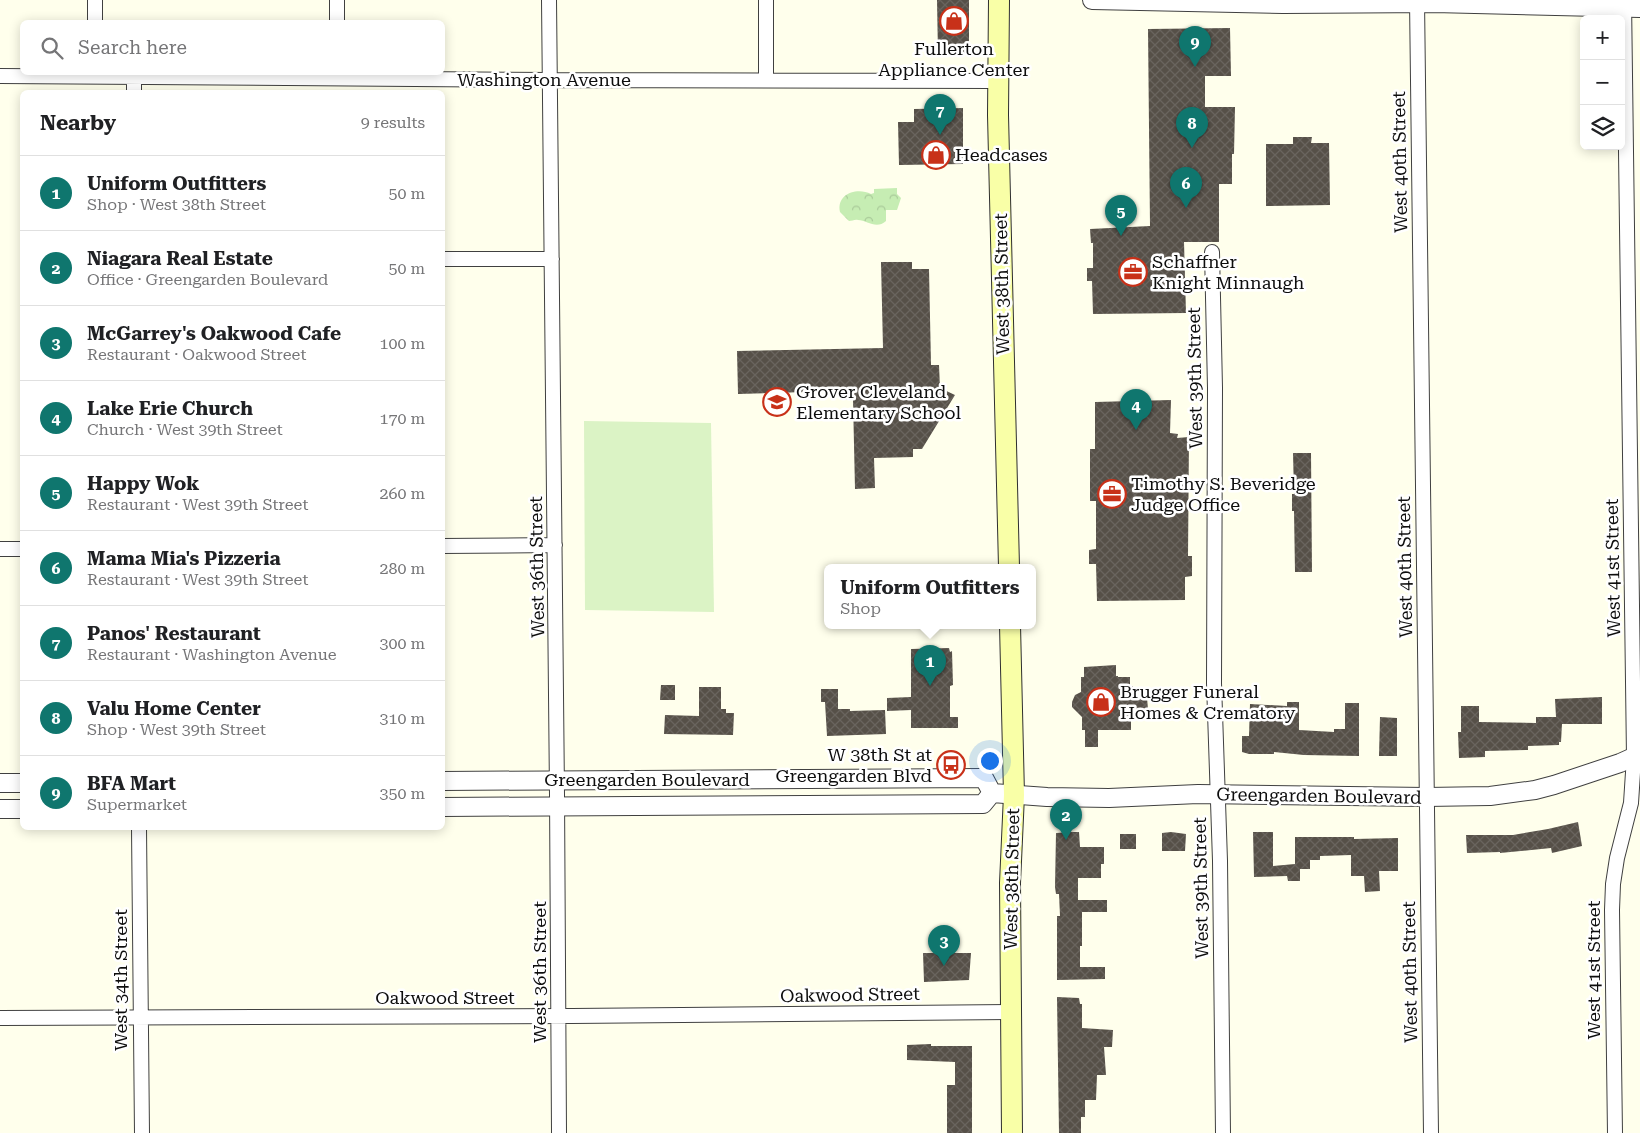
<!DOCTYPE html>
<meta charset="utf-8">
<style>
body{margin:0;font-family:"Roboto Serif",serif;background:#f2f2f2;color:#202124}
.controls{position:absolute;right:15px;top:15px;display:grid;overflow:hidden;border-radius:8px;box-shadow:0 2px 12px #0003}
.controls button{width:45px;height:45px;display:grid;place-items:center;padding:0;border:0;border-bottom:1px solid #e0e0e0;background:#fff;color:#202124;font:25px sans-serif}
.you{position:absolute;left:989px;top:760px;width:18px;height:18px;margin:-12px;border:4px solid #fff;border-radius:50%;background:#1a73e8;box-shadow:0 0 0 8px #1a73e833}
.badge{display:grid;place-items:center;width:32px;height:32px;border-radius:50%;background:#0f766e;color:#fff;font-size:16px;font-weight:700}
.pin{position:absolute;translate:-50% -41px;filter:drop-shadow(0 1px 2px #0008)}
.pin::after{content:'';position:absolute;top:26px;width:18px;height:15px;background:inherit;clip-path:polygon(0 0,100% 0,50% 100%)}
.popup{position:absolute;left:824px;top:564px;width:212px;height:65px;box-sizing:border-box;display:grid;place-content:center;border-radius:8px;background:#fff;filter:drop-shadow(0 1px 4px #0005);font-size:16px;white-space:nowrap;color:#757577}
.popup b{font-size:19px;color:#202124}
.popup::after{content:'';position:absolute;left:50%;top:100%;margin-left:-10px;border:10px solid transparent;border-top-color:#fff}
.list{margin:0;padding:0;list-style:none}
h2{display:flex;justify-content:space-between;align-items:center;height:65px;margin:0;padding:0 20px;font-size:21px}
h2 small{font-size:16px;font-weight:400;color:#757577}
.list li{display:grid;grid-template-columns:32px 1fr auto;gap:15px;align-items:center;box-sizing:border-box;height:75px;padding:0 20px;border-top:1px solid #e0e0e0}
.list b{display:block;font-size:19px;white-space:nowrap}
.list p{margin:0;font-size:16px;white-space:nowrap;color:#757577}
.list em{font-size:16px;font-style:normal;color:#757577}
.icon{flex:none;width:28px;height:28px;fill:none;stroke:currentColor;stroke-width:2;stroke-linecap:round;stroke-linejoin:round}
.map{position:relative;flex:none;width:1640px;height:1133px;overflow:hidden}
.search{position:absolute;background:#fff;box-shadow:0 2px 12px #0003;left:20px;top:20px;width:425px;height:55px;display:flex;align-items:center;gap:12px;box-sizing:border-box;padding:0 18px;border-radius:8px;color:#757577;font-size:19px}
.panel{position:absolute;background:#fff;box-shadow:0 2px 12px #0003;left:20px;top:90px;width:425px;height:740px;border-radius:8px}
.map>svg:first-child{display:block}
.park{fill:url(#park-crowns)}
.pitch{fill:#dbf3c5}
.building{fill:url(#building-cross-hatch)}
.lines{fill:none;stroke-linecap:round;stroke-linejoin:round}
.minor-casing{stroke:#404040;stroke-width:16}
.tertiary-casing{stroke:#404040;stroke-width:20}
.secondary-casing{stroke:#2f2f2f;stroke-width:22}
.minor{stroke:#fff;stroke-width:14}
.tertiary{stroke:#fff;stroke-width:18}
.secondary{stroke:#f9ffa7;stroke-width:20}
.labels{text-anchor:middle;stroke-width:5;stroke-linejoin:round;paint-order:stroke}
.poi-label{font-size:18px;fill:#0d0d0d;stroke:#fff;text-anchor:start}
.street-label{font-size:18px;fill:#0d0d0d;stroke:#fff}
</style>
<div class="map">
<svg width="1640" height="1133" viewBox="0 0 1640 1133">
<defs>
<pattern id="park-crowns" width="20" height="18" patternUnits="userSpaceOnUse" patternTransform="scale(1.25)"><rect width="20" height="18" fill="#c6edb3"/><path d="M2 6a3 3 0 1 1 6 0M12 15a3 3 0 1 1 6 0" fill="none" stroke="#a9ca99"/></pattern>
<pattern id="building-cross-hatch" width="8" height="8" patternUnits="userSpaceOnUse" patternTransform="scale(1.25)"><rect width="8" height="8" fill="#565048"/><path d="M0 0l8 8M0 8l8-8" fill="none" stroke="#69645e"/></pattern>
</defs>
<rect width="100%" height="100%" fill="#ffffec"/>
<path class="park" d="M 897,188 L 897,194 L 901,198 L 897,210 L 886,210 L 886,221 C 876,230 867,220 858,220 C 855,219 852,221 849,221 L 840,212 C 836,194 857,187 871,194 L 874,193 L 874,189 Z"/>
<path class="pitch" d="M 584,421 L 711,423 L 714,612 L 585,610 Z"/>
<path class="building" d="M 937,0 L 969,0 L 969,55 L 938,55 Z
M 1230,28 L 1231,76 L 1205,76 L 1205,107 L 1235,107 L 1234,154 L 1232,154 L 1232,184 L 1219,184 L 1219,242 L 1184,242 L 1186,313 L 1093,314 L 1092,281 L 1087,281 L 1087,268 L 1093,268 L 1093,243 L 1091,243 L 1090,229 L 1150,226 L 1148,29 Z
M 963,108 L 963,164 L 899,165 L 898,122 L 914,122 L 914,109 Z
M 1293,137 L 1312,137 L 1311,143 L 1329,143 L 1330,205 L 1266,206 L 1266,144 L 1293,144 Z
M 881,262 L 912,262 L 912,269 L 929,269 L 931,365 L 939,365 L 940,388 L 955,395 L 922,449 L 913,449 L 913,457 L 874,458 L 875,488 L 855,489 L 853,400 L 843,400 L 843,391 L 738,394 L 737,351 L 883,348 Z
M 1171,400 L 1170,433 L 1178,434 L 1177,438 L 1189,437 L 1188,556 L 1192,556 L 1192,576 L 1185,577 L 1185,600 L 1097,601 L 1096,564 L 1089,564 L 1089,550 L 1096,549 L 1096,501 L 1090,501 L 1090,449 L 1095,449 L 1095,402 Z
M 1293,453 L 1311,453 L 1312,572 L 1295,572 L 1294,511 L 1292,511 L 1292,494 L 1294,494 Z
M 949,648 L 950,652 L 952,651 L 953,685 L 950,686 L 950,717 L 958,717 L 958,728 L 911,728 L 911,710 L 887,711 L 887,698 L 911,697 L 911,649 Z
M 1116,665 L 1116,676 L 1118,676 L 1118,677 L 1130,677 L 1130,686 L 1133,686 L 1133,697 L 1147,697 L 1148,710 L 1131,710 L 1131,730 L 1098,730 L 1098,747 L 1085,747 L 1085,730 L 1082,730 L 1082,717 L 1072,707 L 1072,702 L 1075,695 L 1081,692 L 1081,677 L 1084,677 L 1084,667 Z
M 661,685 L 675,685 L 675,700 L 660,700 Z
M 699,687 L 721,687 L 721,709 L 726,709 L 726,713 L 734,713 L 733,735 L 664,734 L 665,715 L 699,716 Z
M 821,689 L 838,689 L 838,709 L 850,709 L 850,711 L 885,710 L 886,734 L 827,736 L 825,702 L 821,702 Z
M 1602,697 L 1602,724 L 1562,724 L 1561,742 L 1559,742 L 1559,745 L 1528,746 L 1528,750 L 1485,751 L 1485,757 L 1459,758 L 1458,732 L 1461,732 L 1461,706 L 1479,706 L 1479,722 L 1536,723 L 1536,717 L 1556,717 L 1555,699 Z
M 1287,702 L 1299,702 L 1299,730 L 1334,732 L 1334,729 L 1345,729 L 1345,703 L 1359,703 L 1359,756 L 1304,755 L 1274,752 L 1274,754 L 1249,754 L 1242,752 L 1242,736 L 1249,736 L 1250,704 L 1287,706 Z
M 1380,717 L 1397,718 L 1397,756 L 1379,756 Z
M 1578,822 L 1582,846 L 1552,853 L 1551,848 L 1500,853 L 1500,852 L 1467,853 L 1466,835 L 1513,835 L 1548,829 Z
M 1071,832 L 1079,832 L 1080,847 L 1104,847 L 1104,864 L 1101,864 L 1101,878 L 1078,878 L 1078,900 L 1107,900 L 1107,912 L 1082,912 L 1082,946 L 1080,946 L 1080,967 L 1105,967 L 1105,979 L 1057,980 L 1057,916 L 1060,916 L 1059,894 L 1056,894 L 1055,887 L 1056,833 Z
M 1171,832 L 1186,834 L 1185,851 L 1162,851 L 1162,833 Z
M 1253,832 L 1273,832 L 1273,866 L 1295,864 L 1295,837 L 1354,837 L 1354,839 L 1398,838 L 1398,871 L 1379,871 L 1380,891 L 1365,892 L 1364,876 L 1351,876 L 1351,855 L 1320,856 L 1320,860 L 1310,860 L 1310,869 L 1300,869 L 1300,881 L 1288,881 L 1287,876 L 1254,877 Z
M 1120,834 L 1136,834 L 1136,849 L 1120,849 Z
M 923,953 L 971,953 L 969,980 L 924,982 Z
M 1057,997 L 1079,998 L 1080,1004 L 1082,1004 L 1082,1028 L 1113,1030 L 1112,1047 L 1104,1047 L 1106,1075 L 1097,1075 L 1096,1100 L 1085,1100 L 1085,1117 L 1081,1117 L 1081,1133 L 1059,1133 Z
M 931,1044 L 931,1046 L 972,1046 L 972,1133 L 947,1133 L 947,1085 L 955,1085 L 955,1062 L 907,1060 L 907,1045 Z"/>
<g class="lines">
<defs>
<path id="minor" d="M 549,0 L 557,794 L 559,1133
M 766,0 L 766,80
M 1417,0 L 1431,1133
M 95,22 L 95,0
M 337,22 L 337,0
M 0,76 L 550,80 L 998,81
M 134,77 L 134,92
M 1212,252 L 1215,388 L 1214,683 L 1220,861 L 1223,1133
M 442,259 L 552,259
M 442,546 L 555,545
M 0,549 L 22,549
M 139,828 L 142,1133
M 0,1018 L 572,1016 L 1010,1012
M 1615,1133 L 1612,910 L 1613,884 L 1617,858 L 1631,803 L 1634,757 L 1624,0"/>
<path id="tertiary" d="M 1092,0 L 1283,4 L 1434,3 L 1640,8
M 442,781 L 984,778 L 992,793
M 0,783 L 22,783
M 992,793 L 1047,797 L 1109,798 L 1198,794 L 1426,797 L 1490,796 L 1535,790 L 1554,785 L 1620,763 L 1640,754
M 442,807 L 983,804 L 992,793
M 0,809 L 22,809"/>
<path id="secondary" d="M 999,0 L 998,115 L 1009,567
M 1010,625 L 1014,795 L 1010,883 L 1012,1133"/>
</defs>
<use href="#minor" class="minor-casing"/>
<use href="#tertiary" class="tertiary-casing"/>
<use href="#secondary" class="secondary-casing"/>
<use href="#minor" class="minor"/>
<use href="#tertiary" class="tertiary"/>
<use href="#secondary" class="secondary"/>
</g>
<defs>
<symbol id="shop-ring" viewBox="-11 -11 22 22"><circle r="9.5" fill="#fff" stroke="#c83119" stroke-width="1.5"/><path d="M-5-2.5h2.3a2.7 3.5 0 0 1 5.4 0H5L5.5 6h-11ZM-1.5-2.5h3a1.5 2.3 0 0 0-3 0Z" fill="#c83119"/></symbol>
<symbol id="office-ring" viewBox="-11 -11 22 22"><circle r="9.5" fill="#fff" stroke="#c83119" stroke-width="1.5"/><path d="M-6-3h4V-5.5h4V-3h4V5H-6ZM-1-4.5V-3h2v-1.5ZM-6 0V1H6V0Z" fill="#c83119"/></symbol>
<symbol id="school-ring" viewBox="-11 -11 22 22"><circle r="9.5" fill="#fff" stroke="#c83119" stroke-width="1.5"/><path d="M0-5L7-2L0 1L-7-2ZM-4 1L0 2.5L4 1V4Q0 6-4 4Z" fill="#c83119"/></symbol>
<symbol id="bus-ring" viewBox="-11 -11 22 22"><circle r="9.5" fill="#fff" stroke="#c83119" stroke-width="1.5"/><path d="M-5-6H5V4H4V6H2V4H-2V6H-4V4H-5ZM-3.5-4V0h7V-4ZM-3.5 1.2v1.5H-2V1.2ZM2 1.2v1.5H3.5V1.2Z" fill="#c83119"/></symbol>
</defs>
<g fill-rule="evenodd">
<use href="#shop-ring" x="938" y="5" width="32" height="32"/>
<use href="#shop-ring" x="920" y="139" width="32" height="32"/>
<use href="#office-ring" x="1117" y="256" width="32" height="32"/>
<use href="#school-ring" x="761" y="386" width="32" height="32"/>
<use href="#office-ring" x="1096" y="478" width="32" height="32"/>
<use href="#shop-ring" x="1085" y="686" width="32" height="32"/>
<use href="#bus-ring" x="935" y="749" width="32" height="32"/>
</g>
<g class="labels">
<g class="poi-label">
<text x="954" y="55" text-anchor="middle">Fullerton<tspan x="954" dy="21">Appliance Center</tspan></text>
<text x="955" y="161">Headcases</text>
<text x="1152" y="268">Schaffner<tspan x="1152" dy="21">Knight Minnaugh</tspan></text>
<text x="796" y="398">Grover Cleveland<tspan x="796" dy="21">Elementary School</tspan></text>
<text x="1131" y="490">Timothy S. Beveridge<tspan x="1131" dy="21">Judge Office</tspan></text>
<text x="1120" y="698">Brugger Funeral<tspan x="1120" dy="21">Homes &amp; Crematory</tspan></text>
<text x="932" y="761" text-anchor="end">W 38th St at<tspan x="932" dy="21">Greengarden Blvd</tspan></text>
</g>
<g class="street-label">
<text x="544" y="86">Washington Avenue</text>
<text transform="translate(1400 162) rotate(-91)" y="6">West 40th Street</text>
<text transform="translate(1002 284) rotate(-91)" y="6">West 38th Street</text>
<text transform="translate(1195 378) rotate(-91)" y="6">West 39th Street</text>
<text transform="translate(537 567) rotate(-91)" y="6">West 36th Street</text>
<text transform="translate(1405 567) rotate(-91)" y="6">West 40th Street</text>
<text transform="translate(1613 568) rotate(-91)" y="6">West 41st Street</text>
<text x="647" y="786">Greengarden Boulevard</text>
<text transform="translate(1319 796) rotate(1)" y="6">Greengarden Boulevard</text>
<text transform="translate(1012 879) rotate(-89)" y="6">West 38th Street</text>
<text transform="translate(1201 888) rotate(-91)" y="6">West 39th Street</text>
<text transform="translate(1594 970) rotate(-90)" y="6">West 41st Street</text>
<text transform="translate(540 972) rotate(-90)" y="6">West 36th Street</text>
<text transform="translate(1410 972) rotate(-91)" y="6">West 40th Street</text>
<text transform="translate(121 980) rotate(-90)" y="6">West 34th Street</text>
<text transform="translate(850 995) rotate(-1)" y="6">Oakwood Street</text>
<text x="445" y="1004">Oakwood Street</text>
</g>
</g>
</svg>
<div class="controls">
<button>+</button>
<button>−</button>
<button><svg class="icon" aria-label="layers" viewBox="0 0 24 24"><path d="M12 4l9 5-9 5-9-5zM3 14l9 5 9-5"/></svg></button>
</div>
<div class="you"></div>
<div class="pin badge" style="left:930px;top:686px">1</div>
<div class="popup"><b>Uniform Outfitters</b>Shop</div>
<div class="pin badge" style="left:1066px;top:840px">2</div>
<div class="pin badge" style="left:944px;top:966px">3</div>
<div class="pin badge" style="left:1136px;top:430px">4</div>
<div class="pin badge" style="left:1121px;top:236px">5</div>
<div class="pin badge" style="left:1186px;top:208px">6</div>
<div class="pin badge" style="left:940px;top:135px">7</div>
<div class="pin badge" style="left:1192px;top:148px">8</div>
<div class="pin badge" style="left:1195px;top:67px">9</div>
<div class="search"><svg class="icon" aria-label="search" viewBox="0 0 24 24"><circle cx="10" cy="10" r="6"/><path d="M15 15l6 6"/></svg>Search here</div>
<section class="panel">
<h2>Nearby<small>9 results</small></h2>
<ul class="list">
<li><span class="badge">1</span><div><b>Uniform Outfitters</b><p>Shop · West 38th Street</p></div><em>50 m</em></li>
<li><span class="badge">2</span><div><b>Niagara Real Estate</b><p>Office · Greengarden Boulevard</p></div><em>50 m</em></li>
<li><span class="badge">3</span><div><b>McGarrey's Oakwood Cafe</b><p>Restaurant · Oakwood Street</p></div><em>100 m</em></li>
<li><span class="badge">4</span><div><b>Lake Erie Church</b><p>Church · West 39th Street</p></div><em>170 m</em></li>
<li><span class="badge">5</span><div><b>Happy Wok</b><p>Restaurant · West 39th Street</p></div><em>260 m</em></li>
<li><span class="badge">6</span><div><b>Mama Mia's Pizzeria</b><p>Restaurant · West 39th Street</p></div><em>280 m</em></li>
<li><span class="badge">7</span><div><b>Panos' Restaurant</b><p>Restaurant · Washington Avenue</p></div><em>300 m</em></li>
<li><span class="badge">8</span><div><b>Valu Home Center</b><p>Shop · West 39th Street</p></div><em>310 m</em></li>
<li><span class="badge">9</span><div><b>BFA Mart</b><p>Supermarket</p></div><em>350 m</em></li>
</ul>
</section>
</div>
